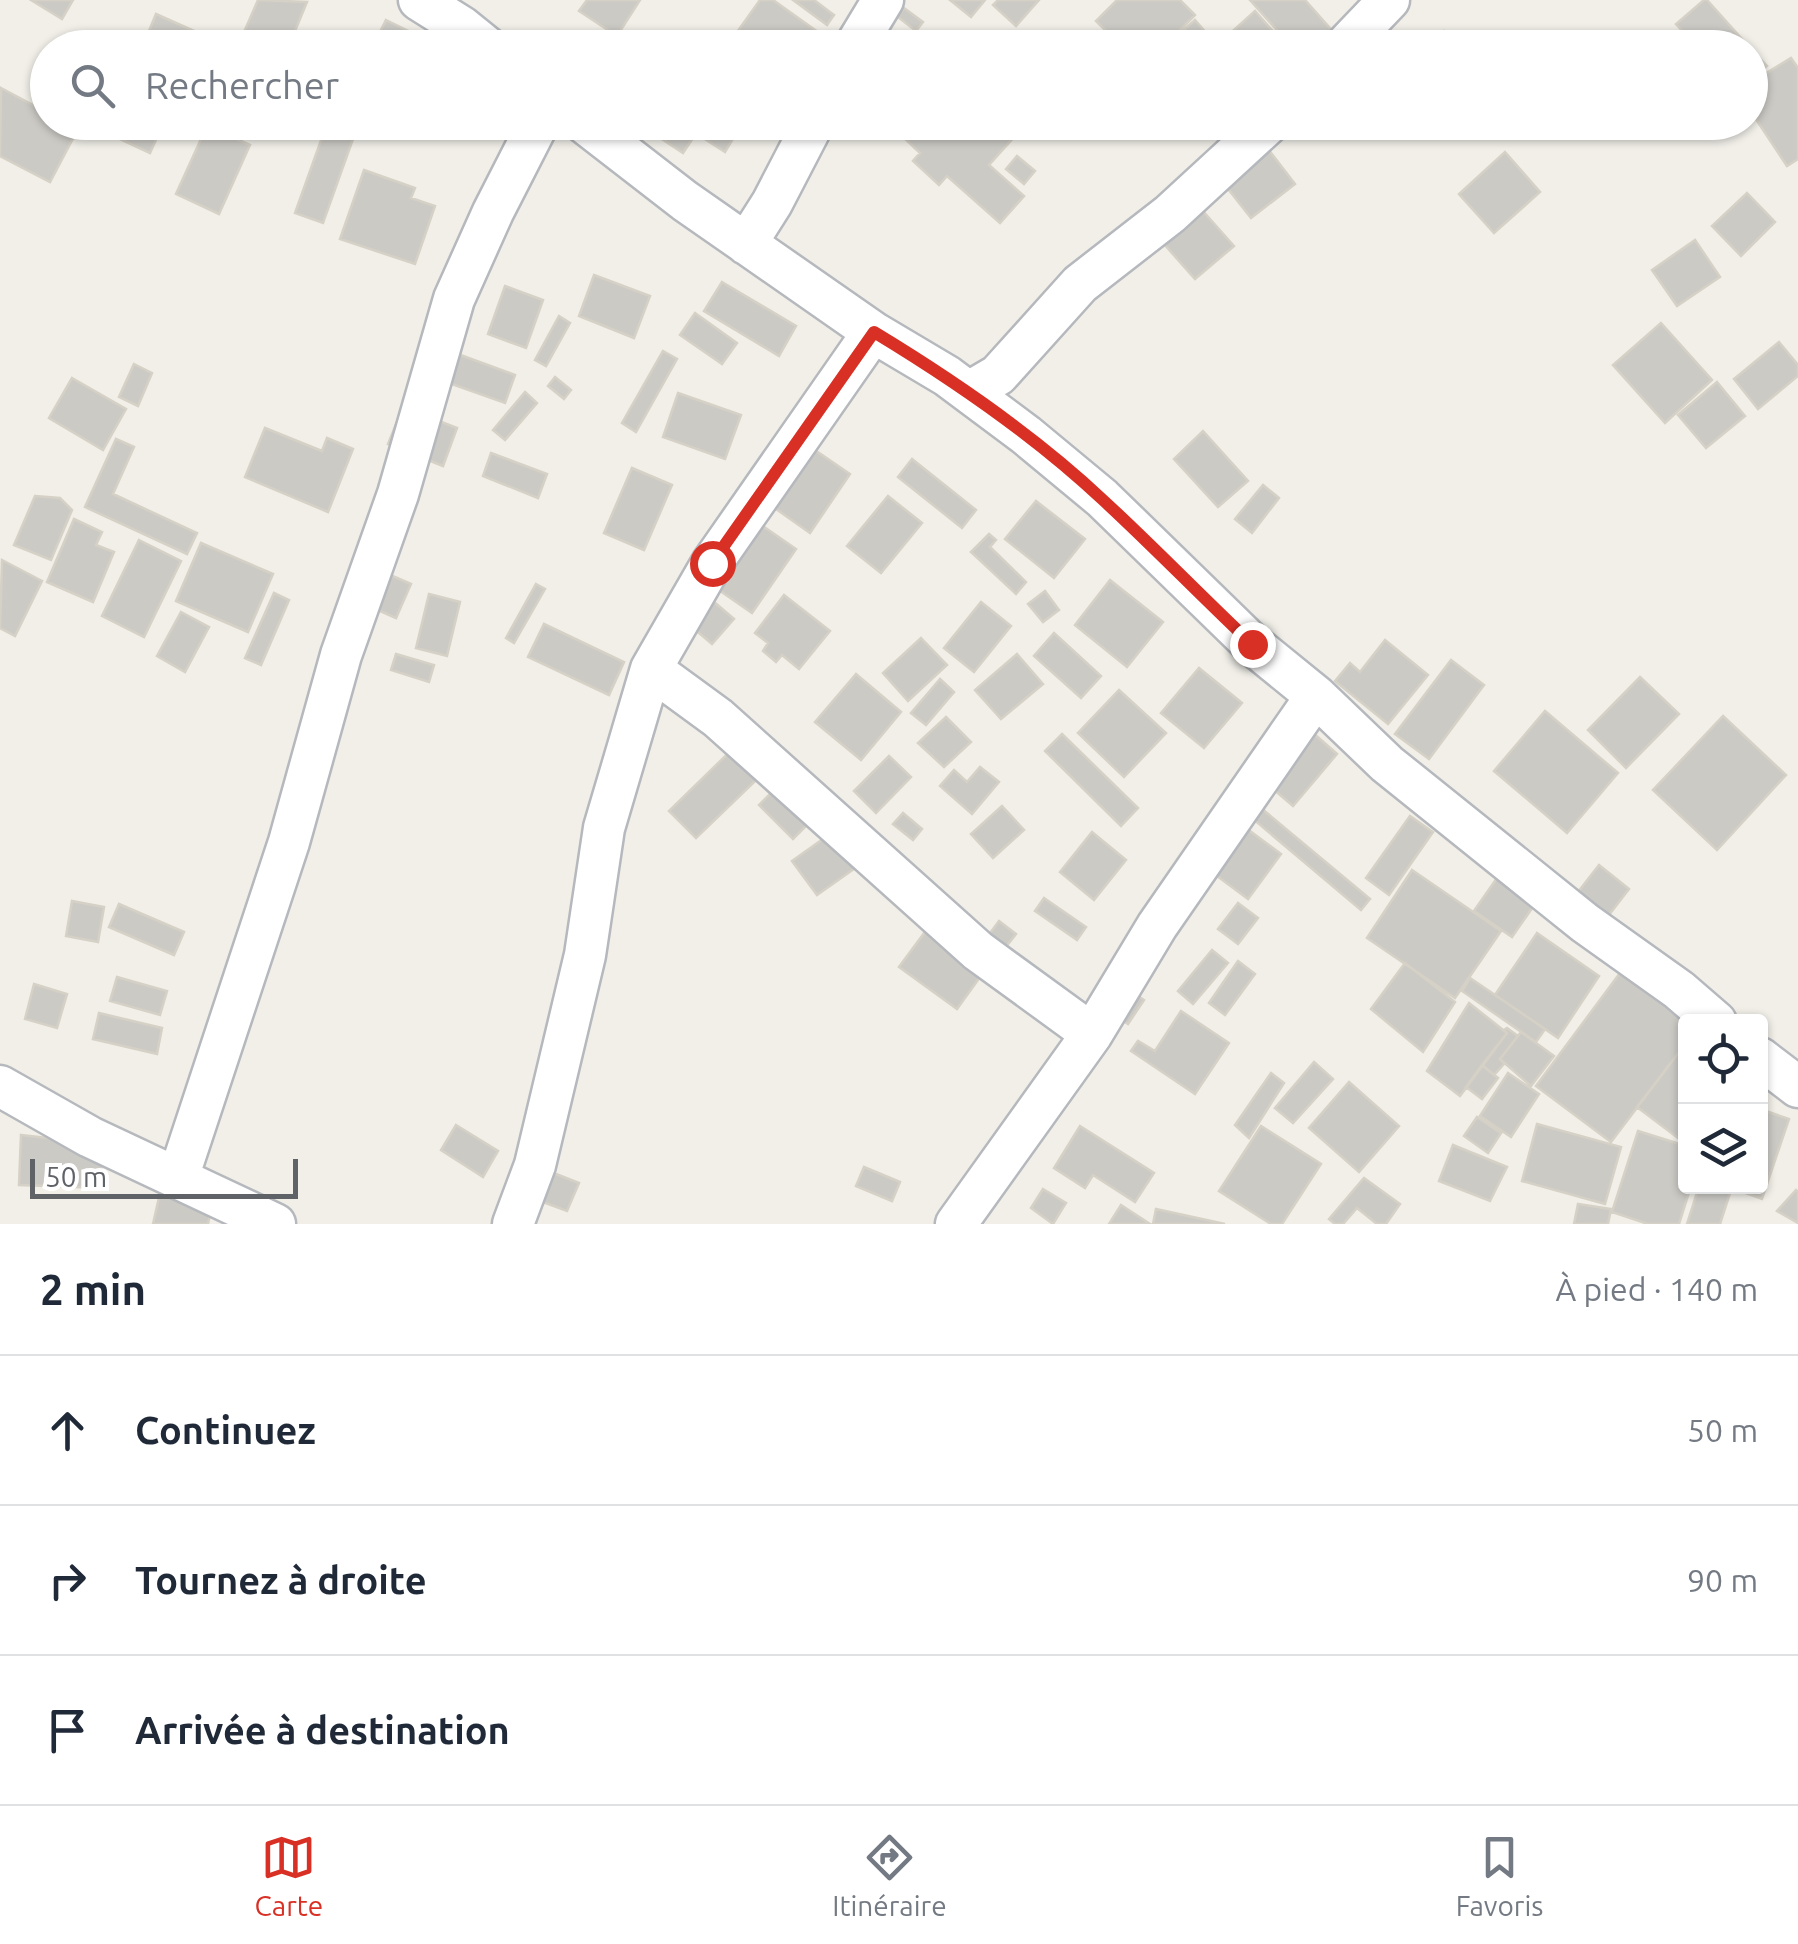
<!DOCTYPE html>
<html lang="fr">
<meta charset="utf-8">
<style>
body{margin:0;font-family:Ubuntu,sans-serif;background:#f2f2f3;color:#1f2937}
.controls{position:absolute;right:30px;bottom:30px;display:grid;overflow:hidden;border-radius:10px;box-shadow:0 2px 8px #0004}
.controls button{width:90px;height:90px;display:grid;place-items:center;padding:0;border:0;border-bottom:2px solid #e0e1e3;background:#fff;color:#1f2937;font:50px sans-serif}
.scale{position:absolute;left:30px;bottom:25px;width:268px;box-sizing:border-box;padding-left:10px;border:5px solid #5f6368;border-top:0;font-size:28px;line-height:35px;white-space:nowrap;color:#5f6368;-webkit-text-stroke:8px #fff;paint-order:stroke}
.stop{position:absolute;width:30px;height:30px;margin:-22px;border:8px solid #d93025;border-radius:50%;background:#fff}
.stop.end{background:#d93025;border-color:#fff;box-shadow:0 2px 10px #0008}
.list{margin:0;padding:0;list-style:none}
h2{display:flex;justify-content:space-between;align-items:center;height:130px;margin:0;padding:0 40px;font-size:42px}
h2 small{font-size:32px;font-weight:400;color:#747a83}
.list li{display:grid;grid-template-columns:65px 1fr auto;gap:30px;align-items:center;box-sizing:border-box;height:150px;padding:0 40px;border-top:2px solid #e0e1e3}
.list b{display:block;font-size:38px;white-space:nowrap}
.list em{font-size:32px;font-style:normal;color:#747a83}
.icon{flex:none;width:55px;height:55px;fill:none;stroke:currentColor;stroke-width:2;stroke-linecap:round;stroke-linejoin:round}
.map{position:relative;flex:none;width:1798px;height:1224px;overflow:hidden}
.search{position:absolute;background:#fff;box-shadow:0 2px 8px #0004;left:30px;right:30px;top:30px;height:110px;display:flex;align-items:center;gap:25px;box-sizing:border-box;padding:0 35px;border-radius:55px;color:#747a83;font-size:38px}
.sheet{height:580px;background:#fff}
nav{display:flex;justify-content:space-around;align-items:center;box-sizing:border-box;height:140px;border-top:2px solid #e0e1e3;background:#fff;font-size:28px;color:#747a83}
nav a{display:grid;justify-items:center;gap:5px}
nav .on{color:#d93025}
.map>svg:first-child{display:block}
.building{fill:#cccac5;stroke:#d6d1c6;stroke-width:2.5}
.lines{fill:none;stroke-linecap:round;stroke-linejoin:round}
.minor-casing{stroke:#b5b8bc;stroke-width:45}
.minor{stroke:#fff;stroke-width:40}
.route{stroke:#d93025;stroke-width:12}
</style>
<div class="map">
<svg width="1798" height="1224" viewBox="0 0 1798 1224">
<rect width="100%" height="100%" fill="#f1efe8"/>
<path class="building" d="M 31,0 L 73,0 L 62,19 Z
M 258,0 L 307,2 L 288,48 L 280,48 L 244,32 Z
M 587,0 L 640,0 L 617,36 L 579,11 Z
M 760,0 L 773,0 L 818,32 L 807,48 L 752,48 L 735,35 Z
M 793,0 L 814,0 L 834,15 L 827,25 Z
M 950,0 L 985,0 L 971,17 Z
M 998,0 L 1039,0 L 1016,26 L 993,5 Z
M 1117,0 L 1180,0 L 1195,15 L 1162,48 L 1123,48 L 1096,21 Z
M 1250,0 L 1305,0 L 1336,35 L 1323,48 L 1293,48 Z
M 1704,0 L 1707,0 L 1750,48 L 1698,48 L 1676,24 Z
M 904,8 L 923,22 L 916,31 L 898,17 Z
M 1255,11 L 1280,39 L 1271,48 L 1214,48 Z
M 156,14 L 232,48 L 142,48 Z
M 386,20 L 429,41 L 425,48 L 372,48 Z
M 1195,20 L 1209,36 L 1192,48 L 1180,33 Z
M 1444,31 L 1457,48 L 1424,48 Z
M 1750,48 L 1767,66 L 1750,80 Z
M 1791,58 L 1798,68 L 1798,159 L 1787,166 L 1750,110 L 1750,83 Z
M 1,88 L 48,113 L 48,122 L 66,122 L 78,129 L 50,182 L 0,156 Z
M 109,122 L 164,122 L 150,153 L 105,132 Z
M 636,122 L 670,122 L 693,138 L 683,153 Z
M 690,122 L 743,122 L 725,152 L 686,127 Z
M 910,122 L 1000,122 L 1015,136 L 989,165 L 1024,196 L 1000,223 L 947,176 L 939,185 L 913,161 L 920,153 L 900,134 Z
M 207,126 L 250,145 L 219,214 L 176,194 Z
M 325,129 L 353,139 L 323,223 L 295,213 Z
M 1265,145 L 1295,184 L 1251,218 L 1221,180 Z
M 1505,152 L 1540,192 L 1494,233 L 1459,194 Z
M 1017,156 L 1035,171 L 1024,184 L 1006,169 Z
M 364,170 L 415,188 L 411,198 L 435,206 L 415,264 L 340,239 Z
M 1186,192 L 1234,246 L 1195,279 L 1148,226 Z
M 1747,193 L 1775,222 L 1741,256 L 1712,226 Z
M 1695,240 L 1720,277 L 1677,306 L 1652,270 Z
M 594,275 L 650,296 L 634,338 L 579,316 Z
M 722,282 L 796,326 L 779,356 L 704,311 Z
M 505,286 L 543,300 L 526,348 L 488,334 Z
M 695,313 L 737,343 L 722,364 L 680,335 Z
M 559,316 L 570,323 L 546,366 L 535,360 Z
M 1661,323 L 1712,380 L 1665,423 L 1613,365 Z
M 425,342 L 515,375 L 505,403 L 415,371 Z
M 1779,342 L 1798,365 L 1798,376 L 1758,409 L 1734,379 Z
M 663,351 L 677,359 L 636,432 L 622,423 Z
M 134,364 L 152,373 L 138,406 L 119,397 Z
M 555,377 L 571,390 L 564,399 L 548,386 Z
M 72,378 L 126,409 L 103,450 L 49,418 Z
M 1717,382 L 1745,416 L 1706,448 L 1678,415 Z
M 525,392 L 537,403 L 505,440 L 493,430 Z
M 678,393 L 741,415 L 725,459 L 663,437 Z
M 403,407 L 457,428 L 443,466 L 388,444 Z
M 265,428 L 322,451 L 327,438 L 353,449 L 328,512 L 245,477 Z
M 1203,431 L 1248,481 L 1218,507 L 1174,459 Z
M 116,439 L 134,447 L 113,494 L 197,533 L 187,554 L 85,507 Z
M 809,446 L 850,474 L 810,533 L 769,504 Z
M 491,453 L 547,474 L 538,498 L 483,476 Z
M 912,459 L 976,510 L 962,528 L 898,477 Z
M 632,468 L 672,485 L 644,550 L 604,533 Z
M 1263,485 L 1279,498 L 1252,533 L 1235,519 Z
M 35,496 L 60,498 L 72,510 L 51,560 L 14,545 Z
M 888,496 L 922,523 L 881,573 L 847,546 Z
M 1036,501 L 1085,539 L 1054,578 L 1005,539 Z
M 74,519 L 102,532 L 96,545 L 114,552 L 93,602 L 47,582 Z
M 757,522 L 796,549 L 752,613 L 713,586 Z
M 989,534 L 996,540 L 990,547 L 1026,582 L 1016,594 L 971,552 Z
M 139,540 L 181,561 L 144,637 L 102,616 Z
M 201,543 L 273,574 L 248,632 L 176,601 Z
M 2,560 L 42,581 L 15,636 L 0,628 Z
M 360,562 L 411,584 L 396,618 L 346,596 Z
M 1110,580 L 1163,622 L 1127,667 L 1075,625 Z
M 536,584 L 545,589 L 514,643 L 506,638 Z
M 1045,591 L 1059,610 L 1043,622 L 1028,604 Z
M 274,593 L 289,600 L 261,665 L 245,658 Z
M 429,594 L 460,602 L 447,656 L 416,648 Z
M 784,595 L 830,631 L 799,669 L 782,655 L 776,662 L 763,651 L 768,643 L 755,633 Z
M 707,596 L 734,619 L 712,644 L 685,621 Z
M 981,602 L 1011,626 L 974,672 L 944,648 Z
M 181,612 L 209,627 L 185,672 L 157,656 Z
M 544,624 L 624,662 L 609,695 L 528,657 Z
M 1054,633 L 1101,676 L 1081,698 L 1034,656 Z
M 921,638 L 947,665 L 908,701 L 883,673 Z
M 1385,640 L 1428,675 L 1388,724 L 1335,681 L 1350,663 L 1360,672 Z
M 396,654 L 434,665 L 429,682 L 391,670 Z
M 1017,654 L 1043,684 L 1001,719 L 975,690 Z
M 1451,660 L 1484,685 L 1429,759 L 1395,734 Z
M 1199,668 L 1242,703 L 1204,748 L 1161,713 Z
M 856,674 L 901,712 L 861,760 L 815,722 Z
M 1640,677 L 1679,714 L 1626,768 L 1588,730 Z
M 940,679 L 954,692 L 926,725 L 911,713 Z
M 1119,690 L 1166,733 L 1124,777 L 1078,733 Z
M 1545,711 L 1618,773 L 1567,833 L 1494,771 Z
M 1723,716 L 1786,775 L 1717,850 L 1653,790 Z
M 946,717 L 971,742 L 944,767 L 918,743 Z
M 1304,725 L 1337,754 L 1293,806 L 1260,778 Z
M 750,732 L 777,760 L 696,838 L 669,811 Z
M 1062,734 L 1138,808 L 1121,826 L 1045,751 Z
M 889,756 L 911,777 L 876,813 L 854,791 Z
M 980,767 L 999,782 L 972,814 L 940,786 L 954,770 L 967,782 Z
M 792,772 L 826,806 L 793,839 L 759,805 Z
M 1255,803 L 1370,899 L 1361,910 L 1246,813 Z
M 1002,806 L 1024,830 L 993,858 L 971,834 Z
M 903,813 L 922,829 L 913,840 L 893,824 Z
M 1410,816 L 1433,832 L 1389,895 L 1366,878 Z
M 1231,817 L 1281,854 L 1248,899 L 1190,856 Z
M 837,829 L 861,864 L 817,895 L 792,861 Z
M 1092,832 L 1126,860 L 1094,900 L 1060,872 Z
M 1599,865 L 1629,889 L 1602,924 L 1571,901 Z
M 1412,870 L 1501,931 L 1455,998 L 1367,938 Z
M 1497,878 L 1535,904 L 1512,937 L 1474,911 Z
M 1044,898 L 1086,927 L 1077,940 L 1035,911 Z
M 72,901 L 104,907 L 98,942 L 66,936 Z
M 1238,903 L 1258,918 L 1238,944 L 1218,929 Z
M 119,904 L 184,932 L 174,955 L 109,927 Z
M 936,917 L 993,959 L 957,1009 L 899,967 Z
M 999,921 L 1016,934 L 1002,952 L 985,940 Z
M 1537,933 L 1599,976 L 1558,1038 L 1495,995 Z
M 1212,950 L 1228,963 L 1193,1004 L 1178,991 Z
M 1238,961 L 1255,974 L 1225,1015 L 1209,1003 Z
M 1405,963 L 1455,1002 L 1423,1052 L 1371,1009 Z
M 1620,973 L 1686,1022 L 1686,1043 L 1611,1142 L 1536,1086 Z
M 117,977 L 167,991 L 160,1015 L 110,1001 Z
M 1470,978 L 1545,1029 L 1536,1042 L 1462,991 Z
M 1113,979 L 1144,1000 L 1128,1024 L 1097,1003 Z
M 34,984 L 67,994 L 57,1028 L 25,1019 Z
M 1469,1003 L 1507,1033 L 1460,1096 L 1427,1071 Z
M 1181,1011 L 1229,1043 L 1195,1094 L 1131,1051 L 1138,1041 L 1155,1051 Z
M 99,1013 L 162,1028 L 157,1054 L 93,1039 Z
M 1507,1028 L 1518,1036 L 1500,1059 L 1504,1064 L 1494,1075 L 1482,1065 L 1507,1033 L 1504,1030 Z
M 1521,1032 L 1554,1056 L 1531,1086 L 1500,1059 Z
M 1686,1043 L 1686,1144 L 1637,1107 Z
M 1314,1062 L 1333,1079 L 1293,1123 L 1275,1108 Z
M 1482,1065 L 1498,1078 L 1482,1099 L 1466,1087 Z
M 1271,1073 L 1284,1083 L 1249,1138 L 1235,1125 Z
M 1508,1073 L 1539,1094 L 1511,1137 L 1480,1116 Z
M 1349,1082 L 1399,1126 L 1359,1172 L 1309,1128 Z
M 1760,1109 L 1789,1119 L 1762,1199 L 1726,1186 L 1760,1186 Z
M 1477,1117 L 1501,1133 L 1488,1153 L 1464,1136 Z
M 1537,1124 L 1621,1147 L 1605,1204 L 1522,1181 Z
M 456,1125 L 498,1151 L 483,1177 L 441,1150 Z
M 1080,1126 L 1154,1173 L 1135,1202 L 1093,1175 L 1085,1188 L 1054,1168 Z
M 1261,1126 L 1321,1164 L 1282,1224 L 1271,1224 L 1219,1191 Z
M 1638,1131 L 1686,1146 L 1686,1186 L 1691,1186 L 1679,1224 L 1648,1224 L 1612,1212 Z
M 21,1135 L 102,1144 L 102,1188 L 19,1185 Z
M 1453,1145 L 1507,1167 L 1490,1201 L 1439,1181 Z
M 864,1167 L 900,1182 L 892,1201 L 856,1186 Z
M 551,1172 L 579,1183 L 567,1211 L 540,1201 Z
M 1364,1178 L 1400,1204 L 1386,1224 L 1377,1224 L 1357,1208 L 1343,1224 L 1335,1224 L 1329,1219 Z
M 162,1184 L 214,1197 L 208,1224 L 153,1224 Z
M 1699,1186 L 1731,1190 L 1720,1224 L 1687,1224 Z
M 1043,1189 L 1066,1203 L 1053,1224 L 1031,1208 Z
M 1796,1190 L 1798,1192 L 1798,1223 L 1777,1211 Z
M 1578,1204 L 1611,1209 L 1608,1224 L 1574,1224 Z
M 1121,1205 L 1150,1224 L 1109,1224 Z
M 1156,1209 L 1225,1224 L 1153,1224 Z"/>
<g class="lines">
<defs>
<path id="minor" d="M 419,0 L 462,27 L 488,48
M 854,48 L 883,0
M 1343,48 L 1389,0
M 583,122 L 685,201 L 873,332 L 947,376 L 1026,435 L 1102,498 L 1252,644 L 1316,696 L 1387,764 L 1585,923 L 1679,990 L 1716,1022
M 746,244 L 772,203 L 814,122
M 969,392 L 998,375 L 1080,284 L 1170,214 L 1270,122
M 651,669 L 718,718 L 978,951 L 1092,1034
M 1760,1058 L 1798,1087
M 0,1086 L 90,1137 L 275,1224
M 178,1178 L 289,842 L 341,655 L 398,494 L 454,299 L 493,212 L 539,122
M 513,1224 L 535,1165 L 585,955 L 604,828 L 651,669 L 712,563 L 873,332
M 956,1224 L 1092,1034 L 1157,926 L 1316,696"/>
</defs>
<use href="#minor" class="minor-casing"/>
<use href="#minor" class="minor"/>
</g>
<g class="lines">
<path class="route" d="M 712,563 L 874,332 C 955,381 1034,435 1103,500 C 1154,547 1202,597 1252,644"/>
</g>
</svg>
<div class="controls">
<button><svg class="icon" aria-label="locate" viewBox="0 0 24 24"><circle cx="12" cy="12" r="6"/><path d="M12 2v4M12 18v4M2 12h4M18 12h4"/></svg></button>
<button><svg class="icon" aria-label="layers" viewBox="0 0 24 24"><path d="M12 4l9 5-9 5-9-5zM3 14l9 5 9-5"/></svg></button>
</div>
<div class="scale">50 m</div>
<div class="stop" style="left:712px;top:563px"></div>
<div class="stop end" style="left:1252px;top:644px"></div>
<div class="search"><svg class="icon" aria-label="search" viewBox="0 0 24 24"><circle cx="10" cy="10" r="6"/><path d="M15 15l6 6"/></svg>Rechercher</div>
</div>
<section class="sheet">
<h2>2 min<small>À pied · 140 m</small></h2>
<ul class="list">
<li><svg class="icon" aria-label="ahead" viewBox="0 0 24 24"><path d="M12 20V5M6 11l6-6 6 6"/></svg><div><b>Continuez</b></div><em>50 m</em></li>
<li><svg class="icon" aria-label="right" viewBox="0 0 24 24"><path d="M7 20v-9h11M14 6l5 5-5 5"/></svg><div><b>Tournez à droite</b></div><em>90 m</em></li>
<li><svg class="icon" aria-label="arrive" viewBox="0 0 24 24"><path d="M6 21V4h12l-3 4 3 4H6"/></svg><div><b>Arrivée à destination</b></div></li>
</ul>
</section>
<nav>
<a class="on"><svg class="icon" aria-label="map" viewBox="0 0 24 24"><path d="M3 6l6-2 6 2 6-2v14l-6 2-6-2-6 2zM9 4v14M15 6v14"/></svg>Carte</a>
<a><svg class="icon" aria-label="directions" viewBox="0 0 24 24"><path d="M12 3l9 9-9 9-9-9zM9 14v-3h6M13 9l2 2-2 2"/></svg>Itinéraire</a>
<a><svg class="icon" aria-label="saved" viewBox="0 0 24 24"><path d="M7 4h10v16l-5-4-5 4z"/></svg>Favoris</a>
</nav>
